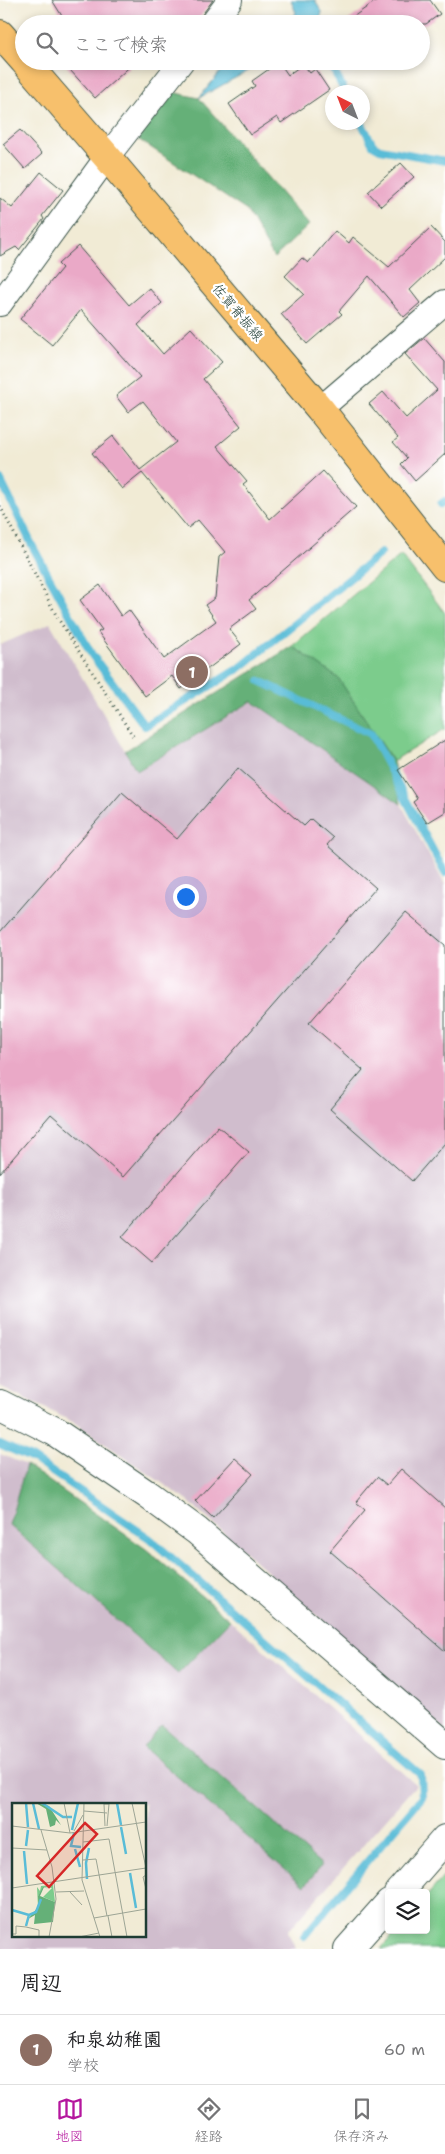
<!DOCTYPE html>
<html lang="ja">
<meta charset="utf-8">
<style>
body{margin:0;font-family:"Shantell Sans","Klee One",sans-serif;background:#f6f6f6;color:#202124}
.controls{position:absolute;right:15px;bottom:15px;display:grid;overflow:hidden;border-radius:5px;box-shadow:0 2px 8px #0003}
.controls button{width:45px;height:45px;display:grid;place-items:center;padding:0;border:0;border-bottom:1px solid #e0e0e0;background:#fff;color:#202124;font:25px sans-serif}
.compass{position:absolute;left:325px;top:85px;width:45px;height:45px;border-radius:50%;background:#fff;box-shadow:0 2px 8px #0003;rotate:318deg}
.you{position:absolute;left:185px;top:896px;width:18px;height:18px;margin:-12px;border:4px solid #fff;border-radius:50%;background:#1a73e8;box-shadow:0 0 0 8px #1a73e833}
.badge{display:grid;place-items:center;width:32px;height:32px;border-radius:50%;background:#b5179e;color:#fff;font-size:16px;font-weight:700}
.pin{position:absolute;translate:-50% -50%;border:2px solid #fff;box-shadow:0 1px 5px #0006}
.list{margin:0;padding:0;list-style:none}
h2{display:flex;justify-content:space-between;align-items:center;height:65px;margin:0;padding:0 20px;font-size:21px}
h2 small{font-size:16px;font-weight:400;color:#757577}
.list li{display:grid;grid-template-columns:32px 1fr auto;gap:15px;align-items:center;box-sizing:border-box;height:70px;padding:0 20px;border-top:1px solid #e0e0e0}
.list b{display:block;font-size:19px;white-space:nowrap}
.list p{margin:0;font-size:16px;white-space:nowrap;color:#757577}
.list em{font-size:16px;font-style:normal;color:#757577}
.icon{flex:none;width:28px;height:28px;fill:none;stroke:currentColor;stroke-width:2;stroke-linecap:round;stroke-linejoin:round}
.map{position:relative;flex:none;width:445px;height:1949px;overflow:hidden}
.search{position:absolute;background:#fff;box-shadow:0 2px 8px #0003;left:15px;right:15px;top:15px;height:55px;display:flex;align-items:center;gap:12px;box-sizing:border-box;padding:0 18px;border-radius:28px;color:#757577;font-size:19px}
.sheet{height:135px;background:#fff}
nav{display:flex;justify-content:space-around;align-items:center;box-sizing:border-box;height:70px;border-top:1px solid #e0e0e0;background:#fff;font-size:14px;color:#757577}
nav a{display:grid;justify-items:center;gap:2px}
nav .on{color:#b5179e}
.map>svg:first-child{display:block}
.industrial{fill:#d0bdcd;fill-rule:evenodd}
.green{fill:#7ccc8c;stroke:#4e8460}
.forest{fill:#65b078;stroke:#427656}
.water{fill:#59bcd7;stroke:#3c7c86}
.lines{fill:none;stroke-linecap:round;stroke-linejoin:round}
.stream{stroke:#59bcd7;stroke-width:8}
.building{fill:#eaa9c7}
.minor-casing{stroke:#3e574c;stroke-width:26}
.tertiary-casing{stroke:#3e574c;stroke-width:30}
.primary-casing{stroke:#3e574c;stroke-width:30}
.path{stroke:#3e574c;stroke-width:3;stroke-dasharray:1 4;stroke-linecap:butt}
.minor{stroke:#fff;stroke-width:24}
.tertiary{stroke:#fff;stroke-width:28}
.primary{stroke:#f7c06c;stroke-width:28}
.labels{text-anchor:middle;stroke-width:4.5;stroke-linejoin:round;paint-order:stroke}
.street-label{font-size:14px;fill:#1f3d34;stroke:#fff}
.inset-river{fill:none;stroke:#59bcd7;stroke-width:2.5}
.inset-road{fill:none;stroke:#9da595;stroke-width:1}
.view{fill:#d62828;fill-opacity:0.15;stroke:#d62828;stroke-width:2.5}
.inset-edge{fill:none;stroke:#1f3d34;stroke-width:2.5}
</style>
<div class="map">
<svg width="445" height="1949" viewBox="0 0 445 1949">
<rect width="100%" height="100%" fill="#fff"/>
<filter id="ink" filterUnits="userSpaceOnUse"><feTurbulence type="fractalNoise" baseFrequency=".02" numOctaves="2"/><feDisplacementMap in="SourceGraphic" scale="10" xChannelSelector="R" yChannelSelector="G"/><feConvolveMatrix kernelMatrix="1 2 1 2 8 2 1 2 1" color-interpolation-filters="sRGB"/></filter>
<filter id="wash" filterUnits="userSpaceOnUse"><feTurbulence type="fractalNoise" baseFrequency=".0096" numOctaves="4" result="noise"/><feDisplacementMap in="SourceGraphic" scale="20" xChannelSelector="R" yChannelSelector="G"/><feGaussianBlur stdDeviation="1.12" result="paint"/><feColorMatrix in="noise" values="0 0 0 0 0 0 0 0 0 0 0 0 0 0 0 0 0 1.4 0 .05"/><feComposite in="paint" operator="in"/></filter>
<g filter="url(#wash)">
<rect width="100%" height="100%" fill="#f1ebd5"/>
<path class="industrial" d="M 50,623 L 137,771 L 252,701 L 401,804 L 445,885 L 445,1730 L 188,1501 L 75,1423 L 0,1386 L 0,645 Z
M 0,1454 L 26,1465 L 146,1549 L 230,1620 L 416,1785 L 288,1931 L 296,1949 L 0,1949 ZM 14,1804 L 145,1804 L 145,1935 L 14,1935 Z"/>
<path class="green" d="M 401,555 L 445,613 L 445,729 L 393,761 L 338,678 L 292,646 Z
M 445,1875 L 445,1949 L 381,1949 L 397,1930 L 426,1930 L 426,1897 Z"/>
<path class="forest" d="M 168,91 L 199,98 L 309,225 L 274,258 L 247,211 L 132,135 Z
M 292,646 L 338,678 L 393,761 L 401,804 L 252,701 L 137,771 L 125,751 Z
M 26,1465 L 146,1549 L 230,1620 L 178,1674 L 9,1525 Z
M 162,1725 L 322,1865 L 304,1886 L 143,1747 Z"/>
<path class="water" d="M 291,0 L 315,0 L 322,13 L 318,24 L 288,24 L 296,13 Z
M 229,61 L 266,61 L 199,98 Z"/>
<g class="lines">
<path class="stream" d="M 329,61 L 345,92
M 361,122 L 373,145 L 380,149 L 445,161
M 0,479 L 34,549 L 92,655 L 145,726 L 241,667 L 381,553
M 441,504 L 445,501
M 260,681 L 371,734 L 445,873
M 0,1444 L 33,1459 L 149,1538 L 421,1775 L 422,1797 L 304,1936"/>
</g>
<g id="blocks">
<path class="building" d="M 52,0 L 213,0 L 201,16 L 188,24 L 67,24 Z
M 377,0 L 430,0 L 440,14 L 426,24 L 343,24 Z
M 62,61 L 136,61 L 95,98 Z
M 279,62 L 288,75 L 303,64 L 310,73 L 315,69 L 329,90 L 281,123 L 277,117 L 250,135 L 229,104 L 255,86 L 252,81 Z
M 20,130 L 42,154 L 25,169 L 3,144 Z
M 401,163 L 414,177 L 381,206 L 368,192 Z
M 41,172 L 63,190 L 42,216 L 44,219 L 19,250 L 16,247 L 0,256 L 0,198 L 12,208 Z
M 431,227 L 445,242 L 445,257 L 410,290 L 420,303 L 404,317 L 369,276 L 339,311 L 342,314 L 307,344 L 281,314 L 304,294 L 285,276 L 302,258 L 308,263 L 335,231 L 349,243 L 353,237 L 389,267 Z
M 78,246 L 129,305 L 149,288 L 162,303 L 138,325 L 163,354 L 191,328 L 222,362 L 203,379 L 241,426 L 217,446 L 247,481 L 243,484 L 270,519 L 323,471 L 356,507 L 249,600 L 256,609 L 229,629 L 241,644 L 181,689 L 172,676 L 145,696 L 98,632 L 102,630 L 80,600 L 100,585 L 121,616 L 129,610 L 164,659 L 216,621 L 205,605 L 215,598 L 219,557 L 225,552 L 198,520 L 188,528 L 142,473 L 122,489 L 92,453 L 113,436 L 140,470 L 176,442 L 143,401 L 128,412 L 116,396 L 140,377 L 81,310 L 52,345 L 20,319 L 62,268 L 58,264 Z
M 424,338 L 445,362 L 445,454 L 415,481 L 401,464 L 407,458 L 393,442 L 398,438 L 369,404 L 383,392 L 406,418 L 437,390 L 405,354 Z
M 445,740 L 445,812 L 427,823 L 413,802 L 417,799 L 398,770 Z
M 238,768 L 304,826 L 311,819 L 333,838 L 327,845 L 376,888 L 123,1177 L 51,1114 L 0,1173 L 0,932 L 122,792 L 177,839 Z
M 406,912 L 445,945 L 445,1143 L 412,1181 L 330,1109 L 363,1070 L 309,1023 Z
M 218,1126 L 249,1152 L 152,1263 L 122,1237 Z
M 235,1458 L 253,1474 L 213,1518 L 195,1501 Z
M 401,1469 L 445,1508 L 445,1651 L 330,1551 L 365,1510 L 356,1502 L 377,1477 L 387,1485 Z"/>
</g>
</g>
<g filter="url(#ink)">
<use href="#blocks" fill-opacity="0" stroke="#3e574c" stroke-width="1"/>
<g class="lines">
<defs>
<path id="minor" d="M 212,24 L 230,0
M 0,304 L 107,157 L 182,61
M 320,409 L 445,302"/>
<path id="tertiary" d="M 0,1404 L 55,1432 L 148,1495 L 197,1531 L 445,1745
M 398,1893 L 445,1839
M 348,1949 L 389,1903"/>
<path id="primary" d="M 0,34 L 24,61
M 24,61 L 107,157 L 320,409 L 445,567"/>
</defs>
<use href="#minor" class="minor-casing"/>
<use href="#tertiary" class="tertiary-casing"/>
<use href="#primary" class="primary-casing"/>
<path class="path" d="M 0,506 L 57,617 L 133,736"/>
<use href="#minor" class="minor"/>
<use href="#tertiary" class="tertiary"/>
<use href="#primary" class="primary"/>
</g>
</g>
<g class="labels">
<g class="street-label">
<text transform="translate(238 312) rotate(50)" y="5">佐賀脊振線</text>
</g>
</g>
<g transform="translate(12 1803)">
<rect width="134" height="134" fill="#f1ebd5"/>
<path d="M 41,82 L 43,99 L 31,94 L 40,85 L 32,84 L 26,93 L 29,95 L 27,103 L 26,104 L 25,84 L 28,88 L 29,83 Z" fill="#7ccc8c"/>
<path d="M 24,0 L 37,3 L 49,22 L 44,17 L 43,22 L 38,24 L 34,6 ZM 31,84 L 37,86 L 32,84 L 28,93 L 43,99 L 41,119 L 22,121 L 23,112 L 16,116 L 27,103 L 26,93 Z" fill="#65b078"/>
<path class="inset-river" d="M 14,0 L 16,24M 21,0 L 27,26M 30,0 L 51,14 L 60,14M 105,0 L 109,22M 109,24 L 114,51M 60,27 L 66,0M 62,30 L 59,43 L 69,44M 14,43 L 16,27M 63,46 L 68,64M 12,48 L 15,81M 118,70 L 124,105M 75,76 L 74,60 L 77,45M 0,107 L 17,112M 14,123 L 17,112 L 24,109 L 29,96"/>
<path class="inset-road" d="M 52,0 L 58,30M 72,0 L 70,77 L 88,134M 120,0 L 134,65M 92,1 L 97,1 L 95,23M 92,1 L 93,23M 72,8 L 95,10M 0,23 L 58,30 L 134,19M 29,27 L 40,64 L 44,96 L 37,134M 62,28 L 71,12M 71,39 L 97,36 L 115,134M 0,45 L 35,47M 71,57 L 84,56 L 95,113M 134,72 L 131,74 L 134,86M 0,85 L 134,65M 44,89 L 72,88M 58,89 L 70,102M 96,113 L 100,134M 82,115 L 134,106M 0,131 L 4,131 L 4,123 L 14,124 L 27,127 L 27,134M 67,134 L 87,130"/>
<path class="view" d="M 73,20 L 85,31 L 37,84 L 25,73 Z"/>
<rect width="134" height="134" class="inset-edge"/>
</g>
</svg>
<div class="controls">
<button><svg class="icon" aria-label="layers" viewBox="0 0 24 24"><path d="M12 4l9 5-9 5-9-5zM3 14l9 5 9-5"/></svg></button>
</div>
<svg class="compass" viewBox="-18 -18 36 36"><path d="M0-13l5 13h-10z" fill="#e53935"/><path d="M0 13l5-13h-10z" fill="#757577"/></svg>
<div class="you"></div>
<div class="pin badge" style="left:192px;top:672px;background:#8d6e63">1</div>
<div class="search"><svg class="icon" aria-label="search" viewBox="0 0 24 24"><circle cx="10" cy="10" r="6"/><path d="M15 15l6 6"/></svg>ここで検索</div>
</div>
<section class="sheet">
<h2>周辺<small></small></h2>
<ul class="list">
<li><span class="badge" style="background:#8d6e63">1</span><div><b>和泉幼稚園</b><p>学校</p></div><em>60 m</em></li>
</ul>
</section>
<nav>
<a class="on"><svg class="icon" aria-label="map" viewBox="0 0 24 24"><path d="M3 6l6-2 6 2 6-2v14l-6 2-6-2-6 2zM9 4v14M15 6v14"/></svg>地図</a>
<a><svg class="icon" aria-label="directions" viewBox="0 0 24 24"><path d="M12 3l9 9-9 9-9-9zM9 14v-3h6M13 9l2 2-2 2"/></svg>経路</a>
<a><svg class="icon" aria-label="saved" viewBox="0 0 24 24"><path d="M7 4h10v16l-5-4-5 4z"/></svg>保存済み</a>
</nav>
